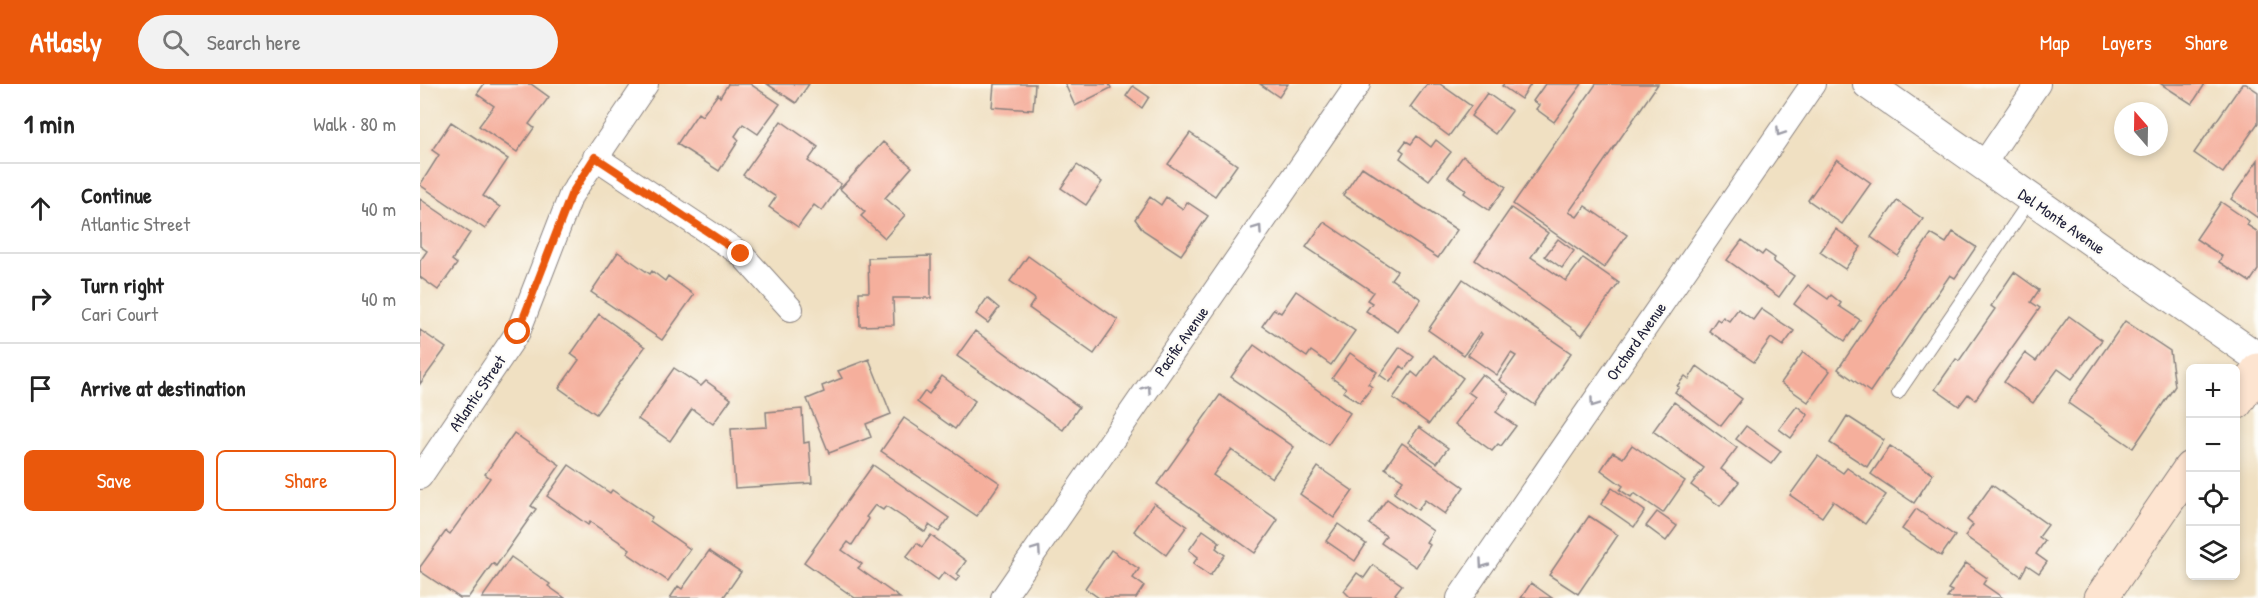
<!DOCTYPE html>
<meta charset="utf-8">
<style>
body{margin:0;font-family:"Patrick Hand",sans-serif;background:#f2f2f2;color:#222}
.controls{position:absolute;right:18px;bottom:18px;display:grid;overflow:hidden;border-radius:9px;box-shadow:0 3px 9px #0003}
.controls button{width:54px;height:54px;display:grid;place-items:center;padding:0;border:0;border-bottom:2px solid #e0e0e0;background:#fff;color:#222;font:30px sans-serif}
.compass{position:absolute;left:1694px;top:18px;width:54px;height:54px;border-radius:50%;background:#fff;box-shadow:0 3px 9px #0003;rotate:340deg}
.stop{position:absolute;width:18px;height:18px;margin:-14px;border:4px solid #ea580c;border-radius:50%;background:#fff}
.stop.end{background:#ea580c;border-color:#fff;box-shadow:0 2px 6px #0008}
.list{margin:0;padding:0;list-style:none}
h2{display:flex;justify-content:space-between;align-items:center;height:78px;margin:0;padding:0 24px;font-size:26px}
h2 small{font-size:20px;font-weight:400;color:#767676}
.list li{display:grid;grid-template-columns:39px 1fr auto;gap:18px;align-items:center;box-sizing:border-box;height:90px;padding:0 24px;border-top:2px solid #e0e0e0}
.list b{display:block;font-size:22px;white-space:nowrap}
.list p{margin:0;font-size:20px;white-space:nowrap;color:#767676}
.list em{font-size:20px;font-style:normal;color:#767676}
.actions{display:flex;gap:12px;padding:18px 24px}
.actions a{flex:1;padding:14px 0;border:2px solid #ea580c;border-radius:9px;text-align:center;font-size:21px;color:#ea580c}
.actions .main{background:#ea580c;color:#fff}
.icon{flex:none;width:33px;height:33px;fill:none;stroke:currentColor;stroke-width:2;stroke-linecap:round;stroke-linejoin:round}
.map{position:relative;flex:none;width:1838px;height:514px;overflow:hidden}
header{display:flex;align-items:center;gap:36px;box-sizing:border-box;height:84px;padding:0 30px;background:#ea580c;color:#fff}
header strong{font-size:28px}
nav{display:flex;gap:33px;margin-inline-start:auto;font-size:21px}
.search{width:420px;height:54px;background:#f2f2f2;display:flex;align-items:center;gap:15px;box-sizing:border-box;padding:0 21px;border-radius:33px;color:#767676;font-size:22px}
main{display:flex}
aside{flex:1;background:#fff}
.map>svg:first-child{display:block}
.building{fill:#f5af9c}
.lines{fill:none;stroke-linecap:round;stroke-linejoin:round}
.service-casing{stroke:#89817e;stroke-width:14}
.minor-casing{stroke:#89817e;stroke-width:26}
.tertiary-casing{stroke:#89817e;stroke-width:32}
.secondary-casing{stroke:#89817e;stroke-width:35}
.service{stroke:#fff;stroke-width:12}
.minor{stroke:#fff;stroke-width:24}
.tertiary{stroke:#fff;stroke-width:30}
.secondary{stroke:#fde4d0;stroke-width:33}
.oneway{stroke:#9c9ca7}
.route{stroke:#ea580c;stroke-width:8}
.labels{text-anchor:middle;stroke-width:4.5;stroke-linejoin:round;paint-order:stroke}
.street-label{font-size:16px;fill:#22223b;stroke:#fdfcf7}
</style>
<header>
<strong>Atlasly</strong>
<div class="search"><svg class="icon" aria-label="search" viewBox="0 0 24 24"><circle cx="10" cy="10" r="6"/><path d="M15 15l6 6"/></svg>Search here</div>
<nav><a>Map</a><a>Layers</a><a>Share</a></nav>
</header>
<main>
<aside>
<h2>1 min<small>Walk · 80 m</small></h2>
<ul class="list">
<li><svg class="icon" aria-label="ahead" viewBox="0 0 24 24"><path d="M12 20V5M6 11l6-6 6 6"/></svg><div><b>Continue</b><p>Atlantic Street</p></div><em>40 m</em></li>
<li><svg class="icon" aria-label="right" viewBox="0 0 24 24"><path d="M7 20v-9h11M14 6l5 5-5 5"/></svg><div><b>Turn right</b><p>Cari Court</p></div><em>40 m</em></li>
<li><svg class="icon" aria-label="arrive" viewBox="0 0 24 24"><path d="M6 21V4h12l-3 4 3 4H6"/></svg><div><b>Arrive at destination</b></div></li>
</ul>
<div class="actions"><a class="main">Save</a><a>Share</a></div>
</aside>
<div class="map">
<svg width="1838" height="514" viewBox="0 0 1838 514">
<rect width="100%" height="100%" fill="#fdfcf7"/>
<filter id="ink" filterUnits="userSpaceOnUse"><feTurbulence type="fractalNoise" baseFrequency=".0167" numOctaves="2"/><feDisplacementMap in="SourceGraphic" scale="12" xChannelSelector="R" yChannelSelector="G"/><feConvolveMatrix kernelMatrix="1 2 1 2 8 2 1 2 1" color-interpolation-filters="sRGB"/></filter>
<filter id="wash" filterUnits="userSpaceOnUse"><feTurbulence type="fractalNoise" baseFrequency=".008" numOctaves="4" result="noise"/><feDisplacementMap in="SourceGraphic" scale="24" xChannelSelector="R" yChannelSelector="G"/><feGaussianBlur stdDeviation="1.35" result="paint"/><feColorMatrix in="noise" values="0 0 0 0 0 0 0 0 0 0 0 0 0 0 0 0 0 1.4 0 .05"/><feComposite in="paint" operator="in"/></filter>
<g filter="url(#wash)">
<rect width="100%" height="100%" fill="#f0e0c2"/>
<g id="blocks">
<path class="building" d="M 64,0 L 111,0 L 129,13 L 109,40 L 114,44 L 97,68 L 59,42 L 74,22 L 57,10 Z
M 308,0 L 330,0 L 360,20 L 338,50 L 323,40 L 315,52 L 319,56 L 299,87 L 257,60 L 278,29 L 282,32 L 298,10 L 300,13 Z
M 347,0 L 389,0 L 376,19 Z
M 574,0 L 615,0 L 613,26 L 572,23 Z
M 645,0 L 689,0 L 691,4 L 655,22 Z
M 840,0 L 868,0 L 859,13 Z
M 1007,0 L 1020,0 L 1051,22 L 1029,52 L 990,23 Z
M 1084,0 L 1111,0 L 1101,15 L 1082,2 Z
M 1125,0 L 1162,0 L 1134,38 L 1116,25 L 1119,21 L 1113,17 Z
M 1176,0 L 1238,0 L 1149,128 L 1157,133 L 1165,122 L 1207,151 L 1184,184 L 1093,120 Z
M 1741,0 L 1785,0 L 1772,20 Z
M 1822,0 L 1826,0 L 1838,8 L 1838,39 L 1803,89 L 1774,69 Z
M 713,2 L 729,13 L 722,24 L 706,12 Z
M 1067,9 L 1092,27 L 1075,50 L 1051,32 Z
M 361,37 L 398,63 L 388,77 L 421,100 L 402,127 L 394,121 L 378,143 L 349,123 L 356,113 L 323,91 Z
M 31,38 L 88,75 L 63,112 L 80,123 L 65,145 L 0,101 L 19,71 L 12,66 Z
M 770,49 L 817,81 L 795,112 L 748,80 Z
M 997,52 L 1011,63 L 1016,56 L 1031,68 L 1009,96 L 980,74 L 984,68 L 980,65 L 986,57 L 991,60 Z
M 463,58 L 492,83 L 465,114 L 485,131 L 465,154 L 441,132 L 445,128 L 420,105 Z
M 1043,72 L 1086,103 L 1069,126 L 1044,109 L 1046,106 L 1028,93 Z
M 1417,75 L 1451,99 L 1422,140 L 1388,116 Z
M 1838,76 L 1838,134 L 1811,115 Z
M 657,81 L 682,98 L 666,121 L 641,104 Z
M 942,83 L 1037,146 L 1018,174 L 923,111 Z
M 730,113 L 741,121 L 746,113 L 763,125 L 767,118 L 788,132 L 761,171 L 723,146 L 715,135 Z
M 0,115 L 50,149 L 32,176 L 37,180 L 18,206 L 0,193 L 0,177 L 7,167 L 0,162 Z
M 1477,117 L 1503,135 L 1478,172 L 1451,153 Z
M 1801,118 L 1829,137 L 1827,141 L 1838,148 L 1838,186 L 1830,198 L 1799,178 L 1802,172 L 1776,155 Z
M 1091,124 L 1128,149 L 1111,173 L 1146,197 L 1163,174 L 1199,199 L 1162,251 L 1055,176 Z
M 904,138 L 977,187 L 971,195 L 1001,215 L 978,248 L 946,227 L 952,219 L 947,216 L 953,208 L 886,163 Z
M 1416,145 L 1441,163 L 1425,185 L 1400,168 Z
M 1533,148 L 1556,163 L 1535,194 L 1530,191 L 1450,308 L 1418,285 L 1511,150 L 1526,159 Z
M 1138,155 L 1154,167 L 1142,184 L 1125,172 Z
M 1322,156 L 1342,171 L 1345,167 L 1355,174 L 1353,177 L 1374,192 L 1359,213 L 1307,176 Z
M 198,168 L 230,190 L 232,187 L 245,197 L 248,192 L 274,211 L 242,256 L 171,208 Z
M 511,172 L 511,214 L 473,214 L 474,241 L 440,242 L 439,208 L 449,208 L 448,174 Z
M 608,172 L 698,236 L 674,270 L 609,224 L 615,215 L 590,197 Z
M 1594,188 L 1619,206 L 1611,218 L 1620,224 L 1555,316 L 1548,310 L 1539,322 L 1515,305 L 1536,275 L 1539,277 L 1575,225 L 1571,222 Z
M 1043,195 L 1151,269 L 1115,321 L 1079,296 L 1096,272 L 1091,269 L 1077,291 L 1048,271 L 1062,250 L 1060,248 L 1044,271 L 1008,246 Z
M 1388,201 L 1408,215 L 1411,211 L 1421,219 L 1419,222 L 1440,236 L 1425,257 L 1374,220 Z
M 876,207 L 935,247 L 911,281 L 891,267 L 887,273 L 842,242 L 854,225 L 861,229 Z
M 567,214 L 579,224 L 568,239 L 556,230 Z
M 1318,225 L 1333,236 L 1341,225 L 1374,247 L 1363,262 L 1351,254 L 1334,278 L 1289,247 L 1297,235 L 1300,237 L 1303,233 L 1309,237 Z
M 179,230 L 225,263 L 176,330 L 139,304 L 159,276 L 151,270 Z
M 1649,232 L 1682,256 L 1652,295 L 1638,285 L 1613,319 L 1584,298 L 1605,269 L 1616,277 Z
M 1705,237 L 1750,267 L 1755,302 L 1713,364 L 1648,319 Z
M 0,246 L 26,264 L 0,300 Z
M 555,247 L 659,323 L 643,346 L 537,272 Z
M 834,261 L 930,329 L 908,361 L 811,293 Z
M 980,263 L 994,273 L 985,285 L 981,282 L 970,298 L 960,291 Z
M 1383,268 L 1410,287 L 1388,318 L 1361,299 Z
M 930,269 L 957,288 L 948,300 L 952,303 L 940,319 L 923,308 L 926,304 L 912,294 Z
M 1014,271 L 1043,294 L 1009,340 L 973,314 L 992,288 L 998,293 Z
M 449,275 L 471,330 L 446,340 L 451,353 L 409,369 L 387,315 L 404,308 L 402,302 L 422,294 L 418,287 Z
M 1277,282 L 1322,315 L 1301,342 L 1255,308 L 1259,303 L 1257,302 L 1265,292 L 1269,295 Z
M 254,284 L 281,302 L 286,297 L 311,315 L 293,340 L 272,325 L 250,357 L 218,335 Z
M 1062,290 L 1089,310 L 1076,328 L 1096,342 L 1081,362 L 1078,360 L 1072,367 L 1035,340 L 1055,313 L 1048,308 Z
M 522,292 L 555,317 L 535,345 L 497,318 L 505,307 L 509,310 Z
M 800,311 L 874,363 L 852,394 L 811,366 L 793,391 L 858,436 L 835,469 L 737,400 Z
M 1254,318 L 1317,364 L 1301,385 L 1319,398 L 1300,422 L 1271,401 L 1284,384 L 1233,347 Z
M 1377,322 L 1388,331 L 1371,354 L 1359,345 Z
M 382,325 L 384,359 L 389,358 L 392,399 L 315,404 L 311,345 L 347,343 L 346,328 Z
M 1427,332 L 1464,356 L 1447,383 L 1410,359 Z
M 484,334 L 580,399 L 557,432 L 461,367 Z
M 1326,342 L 1361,367 L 1351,380 L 1316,355 Z
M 999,343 L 1028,364 L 1017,379 L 988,358 Z
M 94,349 L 140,381 L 111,422 L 116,425 L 76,482 L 73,479 L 48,514 L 40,514 L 0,487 L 0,483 L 26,447 L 30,450 L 70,394 L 65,390 Z
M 982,359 L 1044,403 L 1025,430 L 1005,416 L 998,426 L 974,409 L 983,396 L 965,384 Z
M 1212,361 L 1265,397 L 1243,429 L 1214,409 L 1211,413 L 1200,406 L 1203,402 L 1181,386 L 1193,368 L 1203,374 Z
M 1470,362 L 1513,390 L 1494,419 L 1451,390 Z
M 1398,372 L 1423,389 L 1427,384 L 1466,411 L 1445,440 L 1413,417 L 1402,433 L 1370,411 Z
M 149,381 L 190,409 L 192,406 L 232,433 L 230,437 L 270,465 L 248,497 L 207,469 L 210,465 L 170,438 L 168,441 L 127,412 Z
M 453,381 L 529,434 L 519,448 L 509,441 L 505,448 L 466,422 L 463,426 L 455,421 L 446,433 L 449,435 L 432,461 L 428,458 L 422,466 L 442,480 L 438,484 L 480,514 L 435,514 L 384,478 Z
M 898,383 L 933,407 L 914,434 L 880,410 Z
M 1572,401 L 1628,441 L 1619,453 L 1625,457 L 1616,470 L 1627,478 L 1619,489 L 1607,481 L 1601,492 L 1545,452 L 1553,441 L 1547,436 Z
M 1192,404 L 1225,427 L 1214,443 L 1181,420 Z
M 967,415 L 1013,447 L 1006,458 L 1010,461 L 996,483 L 961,459 L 966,452 L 949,440 Z
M 734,419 L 767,442 L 746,471 L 714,447 Z
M 1496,425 L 1535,452 L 1521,472 L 1482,445 Z
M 1237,428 L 1257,442 L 1246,457 L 1226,442 Z
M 1169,432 L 1198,451 L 1158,510 L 1129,491 Z
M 918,440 L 946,460 L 935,477 L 906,457 Z
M 783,446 L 800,458 L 796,464 L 805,471 L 790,492 L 773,480 L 778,473 L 769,466 Z
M 511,451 L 546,477 L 537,490 L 540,492 L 536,497 L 524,488 L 518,496 L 486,473 L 497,459 L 502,463 Z
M 691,466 L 719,485 L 713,494 L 724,502 L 716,514 L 679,514 L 665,504 Z
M 289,467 L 321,488 L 303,514 L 250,514 L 258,502 L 262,505 Z
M 91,473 L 130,500 L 128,502 L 145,514 L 62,514 Z
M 1546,479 L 1567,494 L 1563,500 L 1583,514 L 1527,514 L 1532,507 L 1528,505 Z
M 953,481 L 982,501 L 975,510 L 980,514 L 931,514 L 924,507 L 937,489 L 944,494 Z
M 1111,499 L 1132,514 L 1101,514 Z"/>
</g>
</g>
<g filter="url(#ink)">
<use href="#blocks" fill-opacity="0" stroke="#89817e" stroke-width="1.5"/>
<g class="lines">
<defs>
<path id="service" d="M 1478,309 L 1611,115"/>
<path id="minor" d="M 175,73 L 321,170 L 371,225
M 1563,81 L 1618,0
M 0,393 L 98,248 L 151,111 L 226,0
M 583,514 L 938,0
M 1039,514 L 1393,0"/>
<path id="tertiary" d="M 1448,0 L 1838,274"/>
<path id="secondary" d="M 1816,319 L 1838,286
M 1681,514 L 1770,384"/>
</defs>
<use href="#service" class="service-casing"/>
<use href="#minor" class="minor-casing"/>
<use href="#tertiary" class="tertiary-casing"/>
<use href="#secondary" class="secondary-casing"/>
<use href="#service" class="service"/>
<use href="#minor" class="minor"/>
<use href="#tertiary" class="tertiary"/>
<use href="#secondary" class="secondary"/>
</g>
<defs><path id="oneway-chevron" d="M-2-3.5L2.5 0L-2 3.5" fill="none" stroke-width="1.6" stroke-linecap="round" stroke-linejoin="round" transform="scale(1.5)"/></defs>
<g class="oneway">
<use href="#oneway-chevron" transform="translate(1360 48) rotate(124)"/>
<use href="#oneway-chevron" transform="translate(838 145) rotate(-55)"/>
<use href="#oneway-chevron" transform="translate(727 305) rotate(-55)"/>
<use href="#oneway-chevron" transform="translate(1174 319) rotate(125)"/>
<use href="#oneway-chevron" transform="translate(617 466) rotate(-55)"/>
<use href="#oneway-chevron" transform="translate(1063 480) rotate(125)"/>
</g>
</g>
<g class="lines" filter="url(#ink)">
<path class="route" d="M 98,248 L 151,111 L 175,73 L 321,170"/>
</g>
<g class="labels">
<g class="street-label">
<text transform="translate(1642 137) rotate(35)" y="6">Del Monte Avenue</text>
<text transform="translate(761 257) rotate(-55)" y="6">Pacific Avenue</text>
<text transform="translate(1216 257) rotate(-55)" y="6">Orchard Avenue</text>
<text transform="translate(57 309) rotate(-56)" y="6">Atlantic Street</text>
</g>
</g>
</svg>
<div class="controls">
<button>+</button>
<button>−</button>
<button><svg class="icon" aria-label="locate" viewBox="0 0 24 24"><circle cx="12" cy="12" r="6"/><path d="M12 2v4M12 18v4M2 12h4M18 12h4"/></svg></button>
<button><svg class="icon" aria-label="layers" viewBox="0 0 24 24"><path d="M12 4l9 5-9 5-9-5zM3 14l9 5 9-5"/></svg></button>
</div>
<svg class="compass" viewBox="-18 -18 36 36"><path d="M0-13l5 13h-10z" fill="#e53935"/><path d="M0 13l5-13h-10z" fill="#767676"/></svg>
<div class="stop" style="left:98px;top:248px"></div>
<div class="stop end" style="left:321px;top:170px"></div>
</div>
</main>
